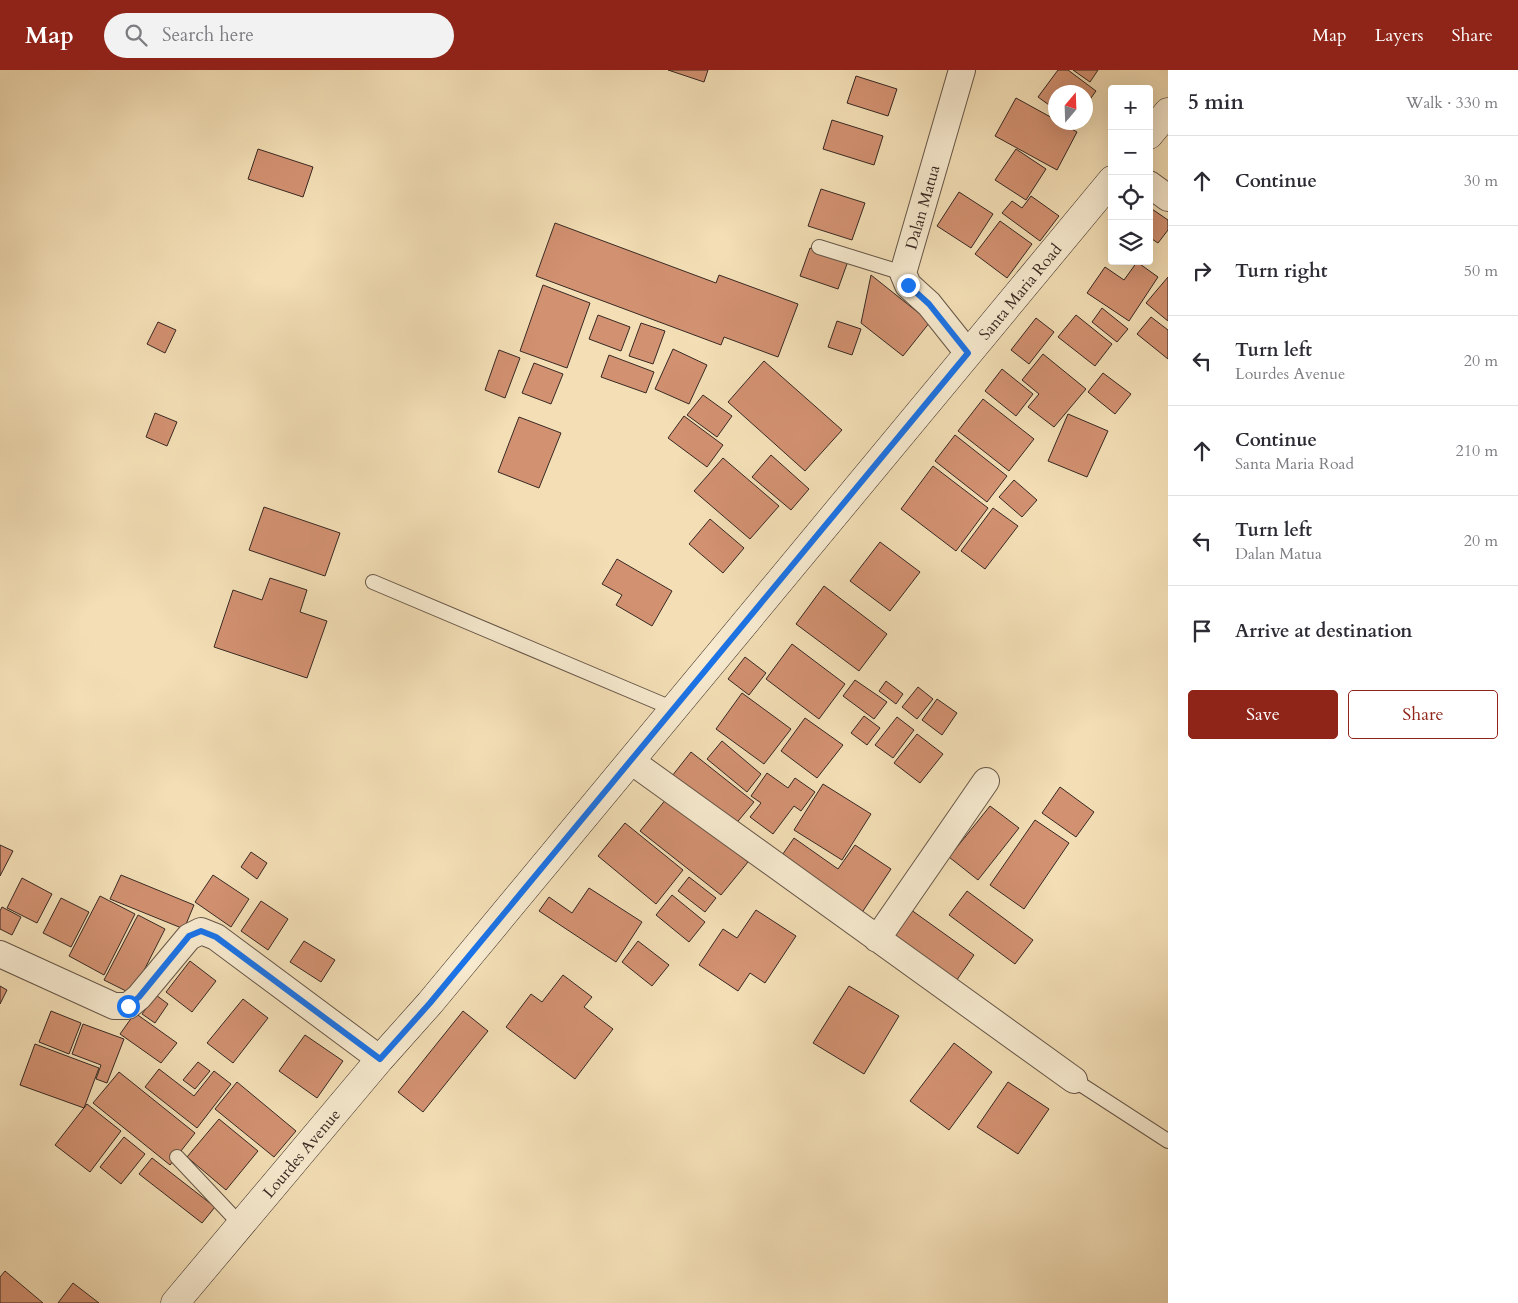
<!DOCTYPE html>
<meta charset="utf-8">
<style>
body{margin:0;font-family:Cardo,serif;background:#f2f2f3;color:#2b2b33}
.controls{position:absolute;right:15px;top:15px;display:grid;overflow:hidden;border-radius:5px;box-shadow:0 5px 20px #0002}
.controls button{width:45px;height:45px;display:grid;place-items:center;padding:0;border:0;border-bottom:1px solid #e1e1e2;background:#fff;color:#2b2b33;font:25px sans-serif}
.compass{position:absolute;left:1048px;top:15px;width:45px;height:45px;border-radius:50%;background:#fff;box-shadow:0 5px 20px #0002;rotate:19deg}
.stop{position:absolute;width:15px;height:15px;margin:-11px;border:4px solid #1a73e8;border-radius:50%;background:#fff}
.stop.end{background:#1a73e8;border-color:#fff;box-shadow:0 1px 5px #0008}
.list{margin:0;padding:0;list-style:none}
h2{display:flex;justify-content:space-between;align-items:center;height:65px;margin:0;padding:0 20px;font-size:21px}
h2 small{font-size:16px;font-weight:400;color:#7c7c81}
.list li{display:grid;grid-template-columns:32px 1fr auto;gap:15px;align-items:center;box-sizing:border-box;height:90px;padding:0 20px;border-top:1px solid #e1e1e2}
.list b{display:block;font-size:19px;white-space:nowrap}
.list p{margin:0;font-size:16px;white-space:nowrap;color:#7c7c81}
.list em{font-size:16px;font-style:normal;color:#7c7c81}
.actions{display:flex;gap:10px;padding:15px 20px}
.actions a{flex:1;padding:11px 0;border:1px solid #8f2418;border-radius:5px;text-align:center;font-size:18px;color:#8f2418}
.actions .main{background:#8f2418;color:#fff}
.icon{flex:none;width:28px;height:28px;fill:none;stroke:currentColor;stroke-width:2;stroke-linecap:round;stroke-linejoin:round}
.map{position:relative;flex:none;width:1168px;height:1233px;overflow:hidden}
header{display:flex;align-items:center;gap:30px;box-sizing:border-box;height:70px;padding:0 25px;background:#8f2418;color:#fff}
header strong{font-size:24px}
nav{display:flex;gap:28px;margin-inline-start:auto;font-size:18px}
.search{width:350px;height:45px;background:#f2f2f3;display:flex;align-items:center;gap:12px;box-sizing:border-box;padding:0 18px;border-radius:28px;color:#7c7c81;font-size:19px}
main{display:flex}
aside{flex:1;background:#fff}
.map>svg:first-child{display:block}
.building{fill:#d29171;stroke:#372923}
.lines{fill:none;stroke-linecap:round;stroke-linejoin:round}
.lane-casing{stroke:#665648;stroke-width:16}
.street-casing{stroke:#665648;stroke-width:28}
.secondary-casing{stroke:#372923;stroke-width:29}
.lane{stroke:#f7eacf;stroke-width:14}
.street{stroke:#f7eacf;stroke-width:26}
.secondary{stroke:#f7eacf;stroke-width:28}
.route{stroke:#1a73e8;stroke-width:6}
.labels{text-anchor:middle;stroke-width:5;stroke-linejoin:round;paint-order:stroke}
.street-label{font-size:16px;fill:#372923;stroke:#f7eacf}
</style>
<header>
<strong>Map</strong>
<div class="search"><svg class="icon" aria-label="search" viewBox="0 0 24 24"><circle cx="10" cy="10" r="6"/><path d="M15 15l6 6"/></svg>Search here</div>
<nav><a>Map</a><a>Layers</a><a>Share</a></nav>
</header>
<main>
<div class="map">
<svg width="1168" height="1233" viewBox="0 0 1168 1233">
<rect width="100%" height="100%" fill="#f3deb5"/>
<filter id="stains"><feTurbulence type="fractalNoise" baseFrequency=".004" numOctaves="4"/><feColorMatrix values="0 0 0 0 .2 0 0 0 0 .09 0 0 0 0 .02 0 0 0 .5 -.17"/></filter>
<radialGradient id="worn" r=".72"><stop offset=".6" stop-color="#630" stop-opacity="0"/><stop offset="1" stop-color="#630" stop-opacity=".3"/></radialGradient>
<path class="building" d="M 668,0 L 708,0 L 704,12 Z
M 1058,0 L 1068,0 L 1096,21 L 1086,35 L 1086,22 L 1056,22 L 1056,40 L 1038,27 Z
M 1073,0 L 1098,0 L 1090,12 Z
M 856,6 L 897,19 L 888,46 L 847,33 Z
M 1016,28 L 1056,50 L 1056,52 L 1059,52 L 1077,62 L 1057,100 L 995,66 Z
M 832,50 L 883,66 L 874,95 L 823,79 Z
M 258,79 L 313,97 L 303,127 L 248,109 Z
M 1016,79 L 1046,99 L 1026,130 L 995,110 Z
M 821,119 L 865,133 L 852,170 L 808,156 Z
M 959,122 L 993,144 L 971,178 L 937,156 Z
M 1031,126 L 1059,146 L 1040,171 L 1002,143 L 1012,131 L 1022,138 Z
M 1149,137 L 1168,150 L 1168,160 L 1158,173 L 1149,167 Z
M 1000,151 L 1032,174 L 1007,208 L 975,184 Z
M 555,153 L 716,213 L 719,205 L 798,234 L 778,287 L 724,267 L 721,275 L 536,206 Z
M 810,178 L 848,191 L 838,219 L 800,206 Z
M 1137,192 L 1158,207 L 1129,251 L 1087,223 L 1105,197 L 1124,210 Z
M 871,205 L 930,252 L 903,286 L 861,253 Z
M 1168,207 L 1168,251 L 1146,233 Z
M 543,215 L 590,233 L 567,298 L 520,281 Z
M 1102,238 L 1128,259 L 1117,272 L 1092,252 Z
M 598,245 L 630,257 L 621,281 L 589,269 Z
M 1076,245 L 1112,274 L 1095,296 L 1058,267 Z
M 1151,247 L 1168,260 L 1168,289 L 1137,264 Z
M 1036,248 L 1054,262 L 1029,294 L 1011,280 Z
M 837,251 L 861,259 L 852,285 L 828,277 Z
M 158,252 L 176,260 L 165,283 L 147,274 Z
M 641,253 L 665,261 L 653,294 L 629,286 Z
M 673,279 L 707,295 L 689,334 L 655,319 Z
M 499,280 L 520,288 L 505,328 L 485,320 Z
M 1043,284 L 1086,319 L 1054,357 L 1028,337 L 1039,324 L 1022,310 Z
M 609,285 L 654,302 L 646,323 L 601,307 Z
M 764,291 L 842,360 L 805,401 L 728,332 Z
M 534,293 L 563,304 L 551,334 L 522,323 Z
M 1002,299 L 1033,324 L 1016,346 L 985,321 Z
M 1103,303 L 1131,324 L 1115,344 L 1088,322 Z
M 703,325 L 732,346 L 717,367 L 687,345 Z
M 983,329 L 1034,369 L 1009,401 L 958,361 Z
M 155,343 L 177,352 L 167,376 L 146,367 Z
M 1068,344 L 1108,361 L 1087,407 L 1048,391 Z
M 684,346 L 723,375 L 707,397 L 668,368 Z
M 519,347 L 561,363 L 539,418 L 498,402 Z
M 955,365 L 1007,406 L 987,432 L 935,391 Z
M 771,385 L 809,419 L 791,440 L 752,407 Z
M 723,388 L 779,436 L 750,469 L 694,421 Z
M 933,396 L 988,438 L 956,481 L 901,439 Z
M 1014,410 L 1037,430 L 1022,447 L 999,427 Z
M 264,437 L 340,463 L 325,506 L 249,480 Z
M 993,438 L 1018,456 L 985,499 L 961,481 Z
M 710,449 L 744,478 L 723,503 L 689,474 Z
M 880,472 L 920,502 L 890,541 L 850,511 Z
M 617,489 L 672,521 L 652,556 L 616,535 L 622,525 L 602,514 Z
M 270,508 L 307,520 L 300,542 L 327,551 L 307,608 L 214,577 L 233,520 L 262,530 Z
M 824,516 L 887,564 L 859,601 L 796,554 Z
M 792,574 L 845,614 L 819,649 L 766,609 Z
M 745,587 L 766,603 L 749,625 L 728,609 Z
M 855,610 L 887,632 L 874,649 L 843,626 Z
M 886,611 L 903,624 L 896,634 L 879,621 Z
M 918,617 L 933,629 L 917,649 L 902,637 Z
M 742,623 L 791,659 L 764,694 L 716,659 Z
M 937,629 L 957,643 L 942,665 L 922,650 Z
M 864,646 L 880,658 L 867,675 L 851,663 Z
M 897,647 L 914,660 L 893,688 L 875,675 Z
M 805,648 L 843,675 L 817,708 L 781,681 Z
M 917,664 L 943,684 L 920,713 L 894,693 Z
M 722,671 L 761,704 L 747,722 L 707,689 Z
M 691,682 L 754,732 L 734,756 L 672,706 Z
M 767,703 L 788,718 L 795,708 L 815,722 L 801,741 L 794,736 L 773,764 L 750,747 L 761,733 L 751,726 Z
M 823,714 L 871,744 L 842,790 L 794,760 Z
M 1060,717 L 1094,742 L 1076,767 L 1042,743 Z
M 667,728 L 748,792 L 721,825 L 640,761 Z
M 990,736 L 1019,758 L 978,810 L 949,787 Z
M 1035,750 L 1069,773 L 1024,839 L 990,815 Z
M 625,753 L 683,800 L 656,834 L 598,786 Z
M 794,768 L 838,799 L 855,775 L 891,799 L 859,847 L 778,791 Z
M 0,775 L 13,781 L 0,806 Z
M 251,782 L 267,793 L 257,809 L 241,797 Z
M 121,805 L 194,835 L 184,859 L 110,829 Z
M 213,805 L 249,829 L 231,857 L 195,832 Z
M 689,807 L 716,828 L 705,842 L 678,821 Z
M 22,808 L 52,824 L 37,853 L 7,838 Z
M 589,818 L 642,852 L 616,892 L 539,841 L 549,827 L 572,843 Z
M 967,821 L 1033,870 L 1015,894 L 949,845 Z
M 672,825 L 705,852 L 689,872 L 656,845 Z
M 100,826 L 135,844 L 104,905 L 69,886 Z
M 61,828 L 89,842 L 71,877 L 43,863 Z
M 261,831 L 288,849 L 268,880 L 241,861 Z
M 2,837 L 21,847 L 12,865 L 0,859 L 0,841 Z
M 907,837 L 974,885 L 952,917 L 884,868 Z
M 756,840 L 796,866 L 765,913 L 750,903 L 738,921 L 699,895 L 723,859 L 737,868 Z
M 138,845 L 165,859 L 132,924 L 104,910 Z
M 304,871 L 335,890 L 321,912 L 290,892 Z
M 638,871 L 669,895 L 652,916 L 622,892 Z
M 190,891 L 216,911 L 192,942 L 166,922 Z
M 563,905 L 592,927 L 584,937 L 613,959 L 575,1009 L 506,957 L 531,924 L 542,932 Z
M 0,916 L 7,920 L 0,934 Z
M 849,916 L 899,946 L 864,1004 L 813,973 Z
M 156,925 L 168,934 L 155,953 L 142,944 Z
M 243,929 L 268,948 L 233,993 L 207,973 Z
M 51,941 L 81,953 L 69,984 L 39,972 Z
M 463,941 L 488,961 L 423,1042 L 398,1022 Z
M 135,943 L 177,973 L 161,993 L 120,964 Z
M 83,954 L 124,969 L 107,1013 L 96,1009 L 101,995 L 72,984 Z
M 305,965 L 343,991 L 317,1028 L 279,1001 Z
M 954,973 L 992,1002 L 949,1060 L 910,1031 Z
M 35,974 L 99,998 L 84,1038 L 20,1015 Z
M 198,992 L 210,1001 L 195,1019 L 183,1010 Z
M 159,999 L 194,1026 L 214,1001 L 231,1014 L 197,1058 L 145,1017 Z
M 119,1002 L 195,1063 L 170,1095 L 93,1033 Z
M 237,1012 L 296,1061 L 274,1087 L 215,1039 Z
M 1008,1012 L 1049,1039 L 1018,1084 L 977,1057 Z
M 87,1034 L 121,1061 L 90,1102 L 55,1075 Z
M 219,1049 L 258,1081 L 226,1120 L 187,1087 Z
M 124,1067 L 145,1084 L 121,1114 L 100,1097 Z
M 152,1088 L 215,1137 L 202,1153 L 139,1104 Z
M 5,1201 L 43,1233 L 0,1233 L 0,1207 Z
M 73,1213 L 99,1233 L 58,1233 Z"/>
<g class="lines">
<defs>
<path id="lane" d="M 819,177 L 903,203
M 373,512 L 674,639
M 1074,1010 L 1168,1071
M 177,1087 L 241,1155"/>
<path id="street" d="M 962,0 L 903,203 L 908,215 L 929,234 L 968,283
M 1149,114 L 1168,128
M 631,691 L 1074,1010
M 877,869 L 986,711
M 0,884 L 114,936 L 128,936 L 139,927 L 189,867 L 201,861 L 216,867 L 380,989"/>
<g id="secondary">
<path d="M 1149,65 L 1168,42"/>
<path id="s1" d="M 175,1233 L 380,989 L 430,933 L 1112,110"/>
</g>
</defs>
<use href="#lane" class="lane-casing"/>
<use href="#street" class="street-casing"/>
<use href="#secondary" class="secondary-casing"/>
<use href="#lane" class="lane"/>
<use href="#street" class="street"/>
<use href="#secondary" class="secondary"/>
</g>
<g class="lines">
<path class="route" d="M 128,936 L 139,927 L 189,866 L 201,861 L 216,867 L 380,989 L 430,933 L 968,283 L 929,234 L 908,215"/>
</g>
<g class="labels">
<g class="street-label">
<text transform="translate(922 137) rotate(-74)" y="6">Dalan Matua</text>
<text dy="6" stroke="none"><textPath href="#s1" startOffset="1318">Santa Maria Road</textPath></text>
<text dy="6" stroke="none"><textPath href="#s1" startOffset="196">Lourdes Avenue</textPath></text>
</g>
</g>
<rect width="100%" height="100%" filter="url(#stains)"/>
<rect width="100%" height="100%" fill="url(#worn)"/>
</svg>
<div class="controls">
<button>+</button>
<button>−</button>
<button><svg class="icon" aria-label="locate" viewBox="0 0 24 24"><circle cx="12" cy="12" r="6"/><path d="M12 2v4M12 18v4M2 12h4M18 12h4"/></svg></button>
<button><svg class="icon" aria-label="layers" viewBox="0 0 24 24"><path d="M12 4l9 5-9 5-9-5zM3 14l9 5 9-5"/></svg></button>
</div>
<svg class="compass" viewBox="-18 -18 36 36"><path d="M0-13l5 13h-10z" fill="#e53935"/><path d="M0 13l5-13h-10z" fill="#7c7c81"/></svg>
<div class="stop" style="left:128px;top:936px"></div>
<div class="stop end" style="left:908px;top:215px"></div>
</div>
<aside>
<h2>5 min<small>Walk · 330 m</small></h2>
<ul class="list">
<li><svg class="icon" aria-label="ahead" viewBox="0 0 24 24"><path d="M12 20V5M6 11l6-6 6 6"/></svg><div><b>Continue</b></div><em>30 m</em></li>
<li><svg class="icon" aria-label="right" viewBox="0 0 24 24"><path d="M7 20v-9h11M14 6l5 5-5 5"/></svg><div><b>Turn right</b></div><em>50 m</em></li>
<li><svg class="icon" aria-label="left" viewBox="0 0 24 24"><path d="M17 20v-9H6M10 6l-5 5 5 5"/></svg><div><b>Turn left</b><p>Lourdes Avenue</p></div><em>20 m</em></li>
<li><svg class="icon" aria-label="ahead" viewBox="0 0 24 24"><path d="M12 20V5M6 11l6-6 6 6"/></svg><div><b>Continue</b><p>Santa Maria Road</p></div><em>210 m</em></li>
<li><svg class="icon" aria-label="left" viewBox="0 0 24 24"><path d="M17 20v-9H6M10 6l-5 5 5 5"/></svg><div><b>Turn left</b><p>Dalan Matua</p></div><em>20 m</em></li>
<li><svg class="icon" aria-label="arrive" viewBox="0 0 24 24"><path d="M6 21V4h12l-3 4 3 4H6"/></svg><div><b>Arrive at destination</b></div></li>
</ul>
<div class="actions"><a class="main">Save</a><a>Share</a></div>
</aside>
</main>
